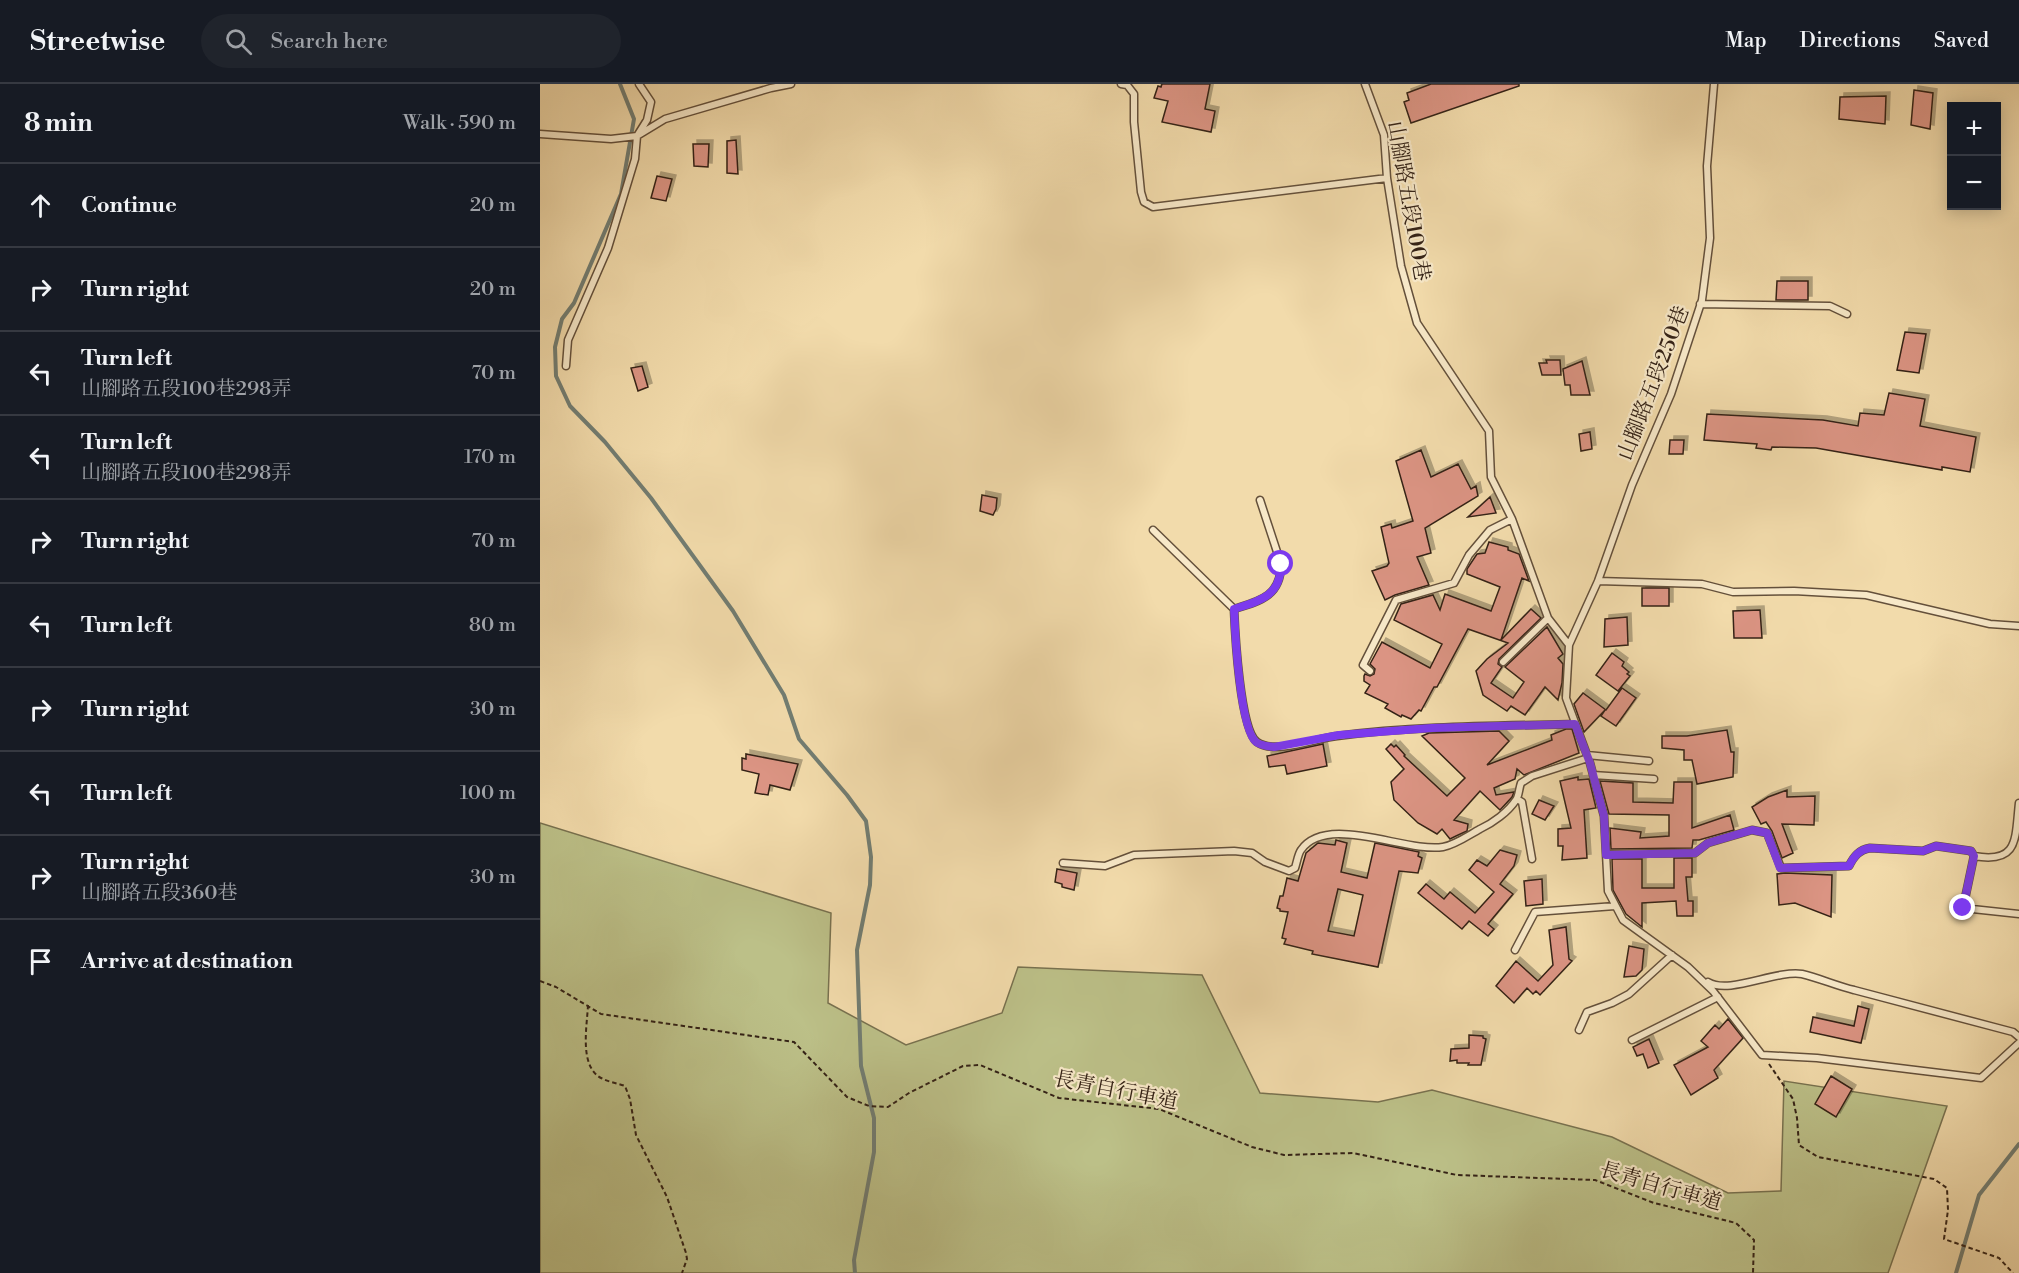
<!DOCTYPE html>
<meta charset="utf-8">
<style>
body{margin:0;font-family:"Libre Bodoni","Noto Serif TC",serif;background:#20242c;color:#f1f3f6}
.controls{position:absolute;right:18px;top:18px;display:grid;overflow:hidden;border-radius:0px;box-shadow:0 3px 15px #0003}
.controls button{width:54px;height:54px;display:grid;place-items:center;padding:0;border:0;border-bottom:2px solid #363941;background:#171b24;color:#f1f3f6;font:30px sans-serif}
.stop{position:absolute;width:18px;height:18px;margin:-14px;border:4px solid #7c3aed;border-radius:50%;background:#fff}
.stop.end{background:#7c3aed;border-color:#fff;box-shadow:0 2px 6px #0008}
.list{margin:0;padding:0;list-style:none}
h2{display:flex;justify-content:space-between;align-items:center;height:78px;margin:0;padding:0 24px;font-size:26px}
h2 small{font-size:20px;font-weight:400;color:#9ea1a6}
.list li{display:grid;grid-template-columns:39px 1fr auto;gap:18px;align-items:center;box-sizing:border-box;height:84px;padding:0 24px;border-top:2px solid #363941}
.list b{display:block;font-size:22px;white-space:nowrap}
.list p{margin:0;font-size:20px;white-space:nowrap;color:#9ea1a6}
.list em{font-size:20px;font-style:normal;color:#9ea1a6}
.icon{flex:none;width:33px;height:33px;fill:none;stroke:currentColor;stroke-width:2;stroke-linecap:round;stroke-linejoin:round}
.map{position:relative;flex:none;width:1479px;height:1189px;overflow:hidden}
header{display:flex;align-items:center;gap:36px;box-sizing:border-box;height:84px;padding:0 30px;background:#171b24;border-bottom:2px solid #363941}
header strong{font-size:28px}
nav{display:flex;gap:33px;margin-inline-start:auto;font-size:21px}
.search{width:420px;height:54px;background:#20242c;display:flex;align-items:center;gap:15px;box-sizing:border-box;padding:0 21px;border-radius:33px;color:#9ea1a6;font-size:22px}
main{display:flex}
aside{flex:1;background:#171b24}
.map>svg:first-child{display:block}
.green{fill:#bcc088;stroke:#78714f;stroke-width:1.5}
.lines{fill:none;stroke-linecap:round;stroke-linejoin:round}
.stream{stroke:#727d72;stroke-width:4}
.building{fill:#db9483;stroke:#342216;stroke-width:1.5;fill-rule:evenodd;filter:url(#shadow)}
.lane-casing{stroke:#64503b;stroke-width:9}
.path{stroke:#342216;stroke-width:2;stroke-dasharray:4.5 3;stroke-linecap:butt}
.lane{stroke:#f7e8c8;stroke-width:6}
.route{stroke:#7c3aed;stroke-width:8}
.labels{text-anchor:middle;stroke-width:4.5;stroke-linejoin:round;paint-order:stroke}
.street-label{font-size:21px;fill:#342216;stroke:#f7e8c8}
</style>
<header>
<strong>Streetwise</strong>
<div class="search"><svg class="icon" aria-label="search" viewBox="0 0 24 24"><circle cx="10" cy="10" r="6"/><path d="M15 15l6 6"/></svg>Search here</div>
<nav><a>Map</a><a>Directions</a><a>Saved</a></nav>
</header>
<main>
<aside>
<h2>8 min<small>Walk · 590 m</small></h2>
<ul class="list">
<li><svg class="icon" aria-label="ahead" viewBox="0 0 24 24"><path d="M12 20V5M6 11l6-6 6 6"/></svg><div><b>Continue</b></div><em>20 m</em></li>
<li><svg class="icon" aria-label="right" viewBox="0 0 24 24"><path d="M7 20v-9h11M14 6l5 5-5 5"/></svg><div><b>Turn right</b></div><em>20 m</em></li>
<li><svg class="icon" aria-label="left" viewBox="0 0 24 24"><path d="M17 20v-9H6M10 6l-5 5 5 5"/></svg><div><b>Turn left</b><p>山腳路五段100巷298弄</p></div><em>70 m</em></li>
<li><svg class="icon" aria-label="left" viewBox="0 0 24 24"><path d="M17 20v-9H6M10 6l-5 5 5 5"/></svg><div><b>Turn left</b><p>山腳路五段100巷298弄</p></div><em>170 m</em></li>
<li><svg class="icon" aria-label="right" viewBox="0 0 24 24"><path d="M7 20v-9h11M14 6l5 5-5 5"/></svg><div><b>Turn right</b></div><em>70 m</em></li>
<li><svg class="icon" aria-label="left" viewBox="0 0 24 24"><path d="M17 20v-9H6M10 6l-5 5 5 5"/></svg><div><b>Turn left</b></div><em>80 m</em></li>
<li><svg class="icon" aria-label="right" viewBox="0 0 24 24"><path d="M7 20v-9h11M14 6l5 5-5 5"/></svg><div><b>Turn right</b></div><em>30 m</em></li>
<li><svg class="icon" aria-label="left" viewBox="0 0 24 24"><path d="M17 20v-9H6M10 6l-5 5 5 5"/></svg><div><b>Turn left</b></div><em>100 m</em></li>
<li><svg class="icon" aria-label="right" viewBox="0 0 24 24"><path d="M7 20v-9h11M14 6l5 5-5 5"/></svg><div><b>Turn right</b><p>山腳路五段360巷</p></div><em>30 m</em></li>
<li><svg class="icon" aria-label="arrive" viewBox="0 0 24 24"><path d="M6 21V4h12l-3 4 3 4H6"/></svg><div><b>Arrive at destination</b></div></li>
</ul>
</aside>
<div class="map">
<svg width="1479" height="1189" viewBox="0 0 1479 1189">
<defs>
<filter id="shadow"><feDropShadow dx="4" dy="-4" stdDeviation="0" flood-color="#0004"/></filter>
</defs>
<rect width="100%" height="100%" fill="#f2dbab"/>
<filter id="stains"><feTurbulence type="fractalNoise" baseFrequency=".00333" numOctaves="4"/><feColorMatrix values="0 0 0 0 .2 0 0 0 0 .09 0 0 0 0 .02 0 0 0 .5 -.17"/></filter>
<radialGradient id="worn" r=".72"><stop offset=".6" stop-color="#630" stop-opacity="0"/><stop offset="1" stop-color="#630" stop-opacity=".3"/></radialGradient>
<path class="green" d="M 0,739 L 291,829 L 288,919 L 366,961 L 462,929 L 478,883 L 662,891 L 720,1009 L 838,1018 L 892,1006 L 1072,1053 L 1188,1109 L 1241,1107 L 1244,997 L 1407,1022 L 1348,1189 L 0,1189 Z"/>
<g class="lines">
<path class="stream" d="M 80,0 L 94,35 L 81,110 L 34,219 L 22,235 L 15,263 L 16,292 L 30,322 L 65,358 L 111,414 L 193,527 L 244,611 L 259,655 L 307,711 L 326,737 L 331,773 L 330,801 L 317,866 L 321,982 L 334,1034 L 334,1068 L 314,1176 L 315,1189
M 1416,1189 L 1439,1111 L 1479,1060"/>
</g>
<path class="building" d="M 622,0 L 670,0 L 665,25 L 675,27 L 671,48 L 622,38 L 628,17 L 614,14 L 618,2 L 621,3 Z
M 891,0 L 979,0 L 979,2 L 871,39 L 864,18 L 869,16 L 867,9 Z
M 1374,6 L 1393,9 L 1390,45 L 1371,41 Z
M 1346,12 L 1345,40 L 1299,35 L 1300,13 Z
M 196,56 L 198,90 L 187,89 L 187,57 Z
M 153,60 L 169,60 L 168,83 L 154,82 Z
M 117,92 L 132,95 L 126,117 L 111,114 Z
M 1237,197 L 1268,197 L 1268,216 L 1236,216 Z
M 1365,248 L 1386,250 L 1379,289 L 1357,286 Z
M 1006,276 L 1020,276 L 1021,291 L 1002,291 L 999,279 L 1007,279 Z
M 1042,277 L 1050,311 L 1031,311 L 1030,301 L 1025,301 L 1023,285 Z
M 102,282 L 108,303 L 98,307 L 91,284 Z
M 1349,309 L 1385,315 L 1380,342 L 1436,353 L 1430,388 L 1402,383 L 1402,386 L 1276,364 L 1232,363 L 1231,366 L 1216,364 L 1217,360 L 1164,356 L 1167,330 L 1283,336 L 1318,342 L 1320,329 L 1344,331 Z
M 1050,348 L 1052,365 L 1041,367 L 1039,350 Z
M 1130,356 L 1144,356 L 1143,370 L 1129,370 Z
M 881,366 L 891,393 L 918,380 L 931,405 L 936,402 L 938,412 L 885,444 L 891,469 L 877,473 L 889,501 L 855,511 L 845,516 L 832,487 L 847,482 L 849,479 L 841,443 L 851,440 L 852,444 L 873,437 L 856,377 Z
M 442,411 L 457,414 L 456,425 L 453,431 L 440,427 Z
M 950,413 L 956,429 L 928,433 Z
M 949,458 L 968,463 L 968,466 L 979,470 L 989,497 L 982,494 L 961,556 L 991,525 L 1001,534 L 959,575 L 958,580 L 962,583 L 951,599 L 973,614 L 984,598 L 965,583 L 1007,543 L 1023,570 L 1018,574 L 1023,580 L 1022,599 L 1018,616 L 1005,603 L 985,631 L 971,622 L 967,627 L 943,611 L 936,587 L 947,575 L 968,559 L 928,545 L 897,603 L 894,603 L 881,627 L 879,626 L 871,635 L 862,631 L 861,633 L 845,624 L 848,620 L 825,609 L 830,601 L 824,597 L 824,592 L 825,590 L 830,592 L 834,590 L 835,585 L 830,580 L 842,558 L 890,584 L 902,560 L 854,536 L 861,520 L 893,511 L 900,526 L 905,510 L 951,527 L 960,503 L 927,490 L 927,485 L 937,470 L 945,469 Z
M 1102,504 L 1129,504 L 1129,522 L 1102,522 Z
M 1220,526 L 1222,554 L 1194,554 L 1193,527 Z
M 1087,533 L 1088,561 L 1064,563 L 1065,535 Z
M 1072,569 L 1084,578 L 1082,582 L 1089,588 L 1087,590 L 1090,592 L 1078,607 L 1056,591 Z
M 1082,604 L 1096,614 L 1076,642 L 1061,632 L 1065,626 L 1044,648 L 1034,620 L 1043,609 L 1066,626 Z
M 1026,645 L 1032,645 L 1039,669 L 984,691 L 977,685 L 975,695 L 954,704 L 956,711 L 974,708 L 972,713 L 960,726 L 940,707 L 914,736 L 928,740 L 927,747 L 916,752 L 910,755 L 902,745 L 897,750 L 878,739 L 854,716 L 851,698 L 864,685 L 846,665 L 851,660 L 854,663 L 856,661 L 865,671 L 864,672 L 907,712 L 925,694 L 882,652 L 889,649 L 959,647 L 969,657 L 947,681 L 1012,656 L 1011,651 Z
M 1187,646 L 1191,668 L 1194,668 L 1193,693 L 1157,700 L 1152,676 L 1144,676 L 1144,666 L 1122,664 L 1122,652 L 1147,652 Z
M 783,660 L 787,682 L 747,690 L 745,681 L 729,683 L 727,672 Z
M 206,670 L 258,680 L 250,706 L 230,701 L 228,711 L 215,709 L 219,690 L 202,686 L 202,674 L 206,675 Z
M 1038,693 L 1038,696 L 1049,695 L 1056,724 L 1044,726 L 1047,774 L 1022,776 L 1023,762 L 1018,762 L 1018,745 L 1031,744 L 1020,697 Z
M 1060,697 L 1093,699 L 1093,718 L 1133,719 L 1134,698 L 1152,698 L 1152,744 L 1190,731 L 1194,746 L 1159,756 L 1153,756 L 1152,764 L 1071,765 L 1070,744 L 1101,748 L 1100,754 L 1129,752 L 1129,731 L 1069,730 Z
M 1247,706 L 1247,713 L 1275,712 L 1274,741 L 1242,740 L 1253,769 L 1242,774 L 1232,747 L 1226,738 L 1221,740 L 1212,723 L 1228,713 Z
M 999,716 L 1014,722 L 1005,736 L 992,730 Z
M 796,756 L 807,759 L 801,788 L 827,794 L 835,759 L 879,768 L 878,772 L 882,774 L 878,789 L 859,787 L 838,883 L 772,870 L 773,867 L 744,860 L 746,855 L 742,854 L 748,828 L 740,827 L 740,825 L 737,824 L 740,812 L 743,812 L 747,794 L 758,797 L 766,769 L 778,759 L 795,761 ZM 798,805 L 823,811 L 814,852 L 788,847 Z
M 960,766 L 977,771 L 974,782 L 960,800 L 973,810 L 948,840 L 954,845 L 948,852 L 929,837 L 922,845 L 878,809 L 886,800 L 904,815 L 910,808 L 935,829 L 954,808 L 929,786 L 937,776 L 947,782 Z
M 1134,774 L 1152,774 L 1152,793 L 1146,793 L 1148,817 L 1153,817 L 1153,832 L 1137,832 L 1136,817 L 1102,819 L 1102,843 L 1086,830 L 1073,806 L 1072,775 L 1102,775 L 1102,804 L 1134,804 Z
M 517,785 L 537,789 L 534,806 L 522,803 L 522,800 L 515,798 Z
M 1245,789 L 1292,791 L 1291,833 L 1255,819 L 1239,821 L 1237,790 Z
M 1002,795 L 1003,820 L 986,822 L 984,797 Z
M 1026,843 L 1029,875 L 1032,877 L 1000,911 L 996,907 L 993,910 L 987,904 L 974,919 L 956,902 L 976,877 L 998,897 L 1013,881 L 1009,846 Z
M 1089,862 L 1104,865 L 1102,886 L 1096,892 L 1084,893 Z
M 1318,922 L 1329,925 L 1321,959 L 1270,948 L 1273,933 L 1314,942 Z
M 1188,935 L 1203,954 L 1174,986 L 1178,994 L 1151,1011 L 1134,981 L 1168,963 L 1161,957 L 1175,941 L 1179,945 Z
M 929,951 L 943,952 L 943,954 L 946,955 L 941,981 L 928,981 L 929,979 L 917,979 L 917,976 L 910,977 L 911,965 L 929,964 Z
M 1109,955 L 1119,979 L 1108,984 L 1103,970 L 1097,972 L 1093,963 Z
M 1291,992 L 1312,1005 L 1296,1033 L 1275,1020 Z"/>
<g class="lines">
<defs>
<path id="lane" d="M 581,0 L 587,1 L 594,10 L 594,38 L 601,108 L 604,118 L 613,123 L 847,94
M 825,0 L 844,51 L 847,94 L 861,182 L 877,239 L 949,347 L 951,393 L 972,435 L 1008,534 L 1029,561
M 1174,0 L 1167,82 L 1170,154 L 1162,216 L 1131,310 L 1092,401 L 1058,497 L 1029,561 L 1026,614 L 1050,679 L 1064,732 L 1068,807 L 1083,836 L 1148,883 L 1173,907 L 1222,971 L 1277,974 L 1441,994 L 1479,959
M 0,50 L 71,55 L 97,52 L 125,35 L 231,4 L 251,0
M 1160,220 L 1290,222 L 1307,230
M 26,282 L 28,256 L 68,164 L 95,75 L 97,52 L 107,36 L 111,18 L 99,0
M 613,446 L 694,525 C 695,548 700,646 717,658 C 735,671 777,654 797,652 C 876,642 956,642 1035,640
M 1058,497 L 1162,500 L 1193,508 L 1254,507 L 1326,511 L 1450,540 L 1479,542
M 694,525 C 720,517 741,512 741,480 L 720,416
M 963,578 L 1008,534
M 830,587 L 823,581 L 856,516 L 914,499 L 929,471 L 950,446 L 972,435
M 1047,671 L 1109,677
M 1053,691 L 1114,695
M 977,715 L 982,718 L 992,775
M 1479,719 C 1475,755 1479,780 1434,772 L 1423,824 L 1479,830
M 1066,770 L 1155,769 L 1168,759 L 1212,746 L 1227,749 L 1241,784 L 1309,782 C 1314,772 1319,766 1330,764 L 1383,767 L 1396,762 L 1431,767 L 1434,772
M 523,779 L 565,782 L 594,771 L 694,767 L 712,769 L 725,778 L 749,787 L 755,784 C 757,778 758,770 761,766 C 787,729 866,769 903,763 C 915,761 929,751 940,745 C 953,739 968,728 976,716 C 979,712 979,704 981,699 L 992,692 L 1048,674
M 975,866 L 995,828 L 1075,822
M 1168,898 C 1189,911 1235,886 1262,890 C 1279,894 1297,902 1314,906 C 1367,920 1420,934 1473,948 L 1479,953
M 1039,946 L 1047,928 L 1072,919 L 1089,910 L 1132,871
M 1092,956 L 1178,913"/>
</defs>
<use href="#lane" class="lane-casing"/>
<path class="path" d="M 0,897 L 16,903 L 61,930 L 254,958 L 307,1013 L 329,1022 L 348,1023 L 369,1009 L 423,982 L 440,981 L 519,1014 L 619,1025 L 712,1063 L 744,1071 L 813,1069 L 917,1091 L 1055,1096 L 1114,1119 L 1196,1139 L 1214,1156 L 1213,1189
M 48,921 C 47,943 39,982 61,994 C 68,998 77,999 85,1002 L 90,1015 L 96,1051 L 127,1113 L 146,1169 L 147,1175 L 142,1189
M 1229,980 L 1253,1015 L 1257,1034 L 1259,1061 L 1278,1073 L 1394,1095 L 1407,1104 L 1408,1126 L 1404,1155 L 1459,1174 L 1473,1189"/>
<use href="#lane" class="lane"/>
</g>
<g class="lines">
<path class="route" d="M 741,480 C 741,512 720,517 694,525 C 695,548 700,645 716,658 C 721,662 728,662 734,663 L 799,651 L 892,644 L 1035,640 L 1050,679 L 1064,732 L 1066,771 L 1155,769 L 1168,759 L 1212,746 L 1227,749 L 1240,784 L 1309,782 C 1314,772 1319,766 1330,764 L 1383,767 L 1396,762 L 1431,767 L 1434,772 L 1423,824"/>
</g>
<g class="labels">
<g class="street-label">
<text transform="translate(869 117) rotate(80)" y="7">山腳路五段100巷</text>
<text transform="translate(1113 299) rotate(-69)" y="7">山腳路五段250巷</text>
<text transform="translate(576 1006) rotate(11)" y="7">長青自行車道</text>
<text transform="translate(1121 1102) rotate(16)" y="7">長青自行車道</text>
</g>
</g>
<rect width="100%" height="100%" filter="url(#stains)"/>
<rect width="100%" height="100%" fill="url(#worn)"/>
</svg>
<div class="controls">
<button>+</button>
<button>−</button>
</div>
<div class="stop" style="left:741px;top:480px"></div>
<div class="stop end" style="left:1423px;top:824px"></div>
</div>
</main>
